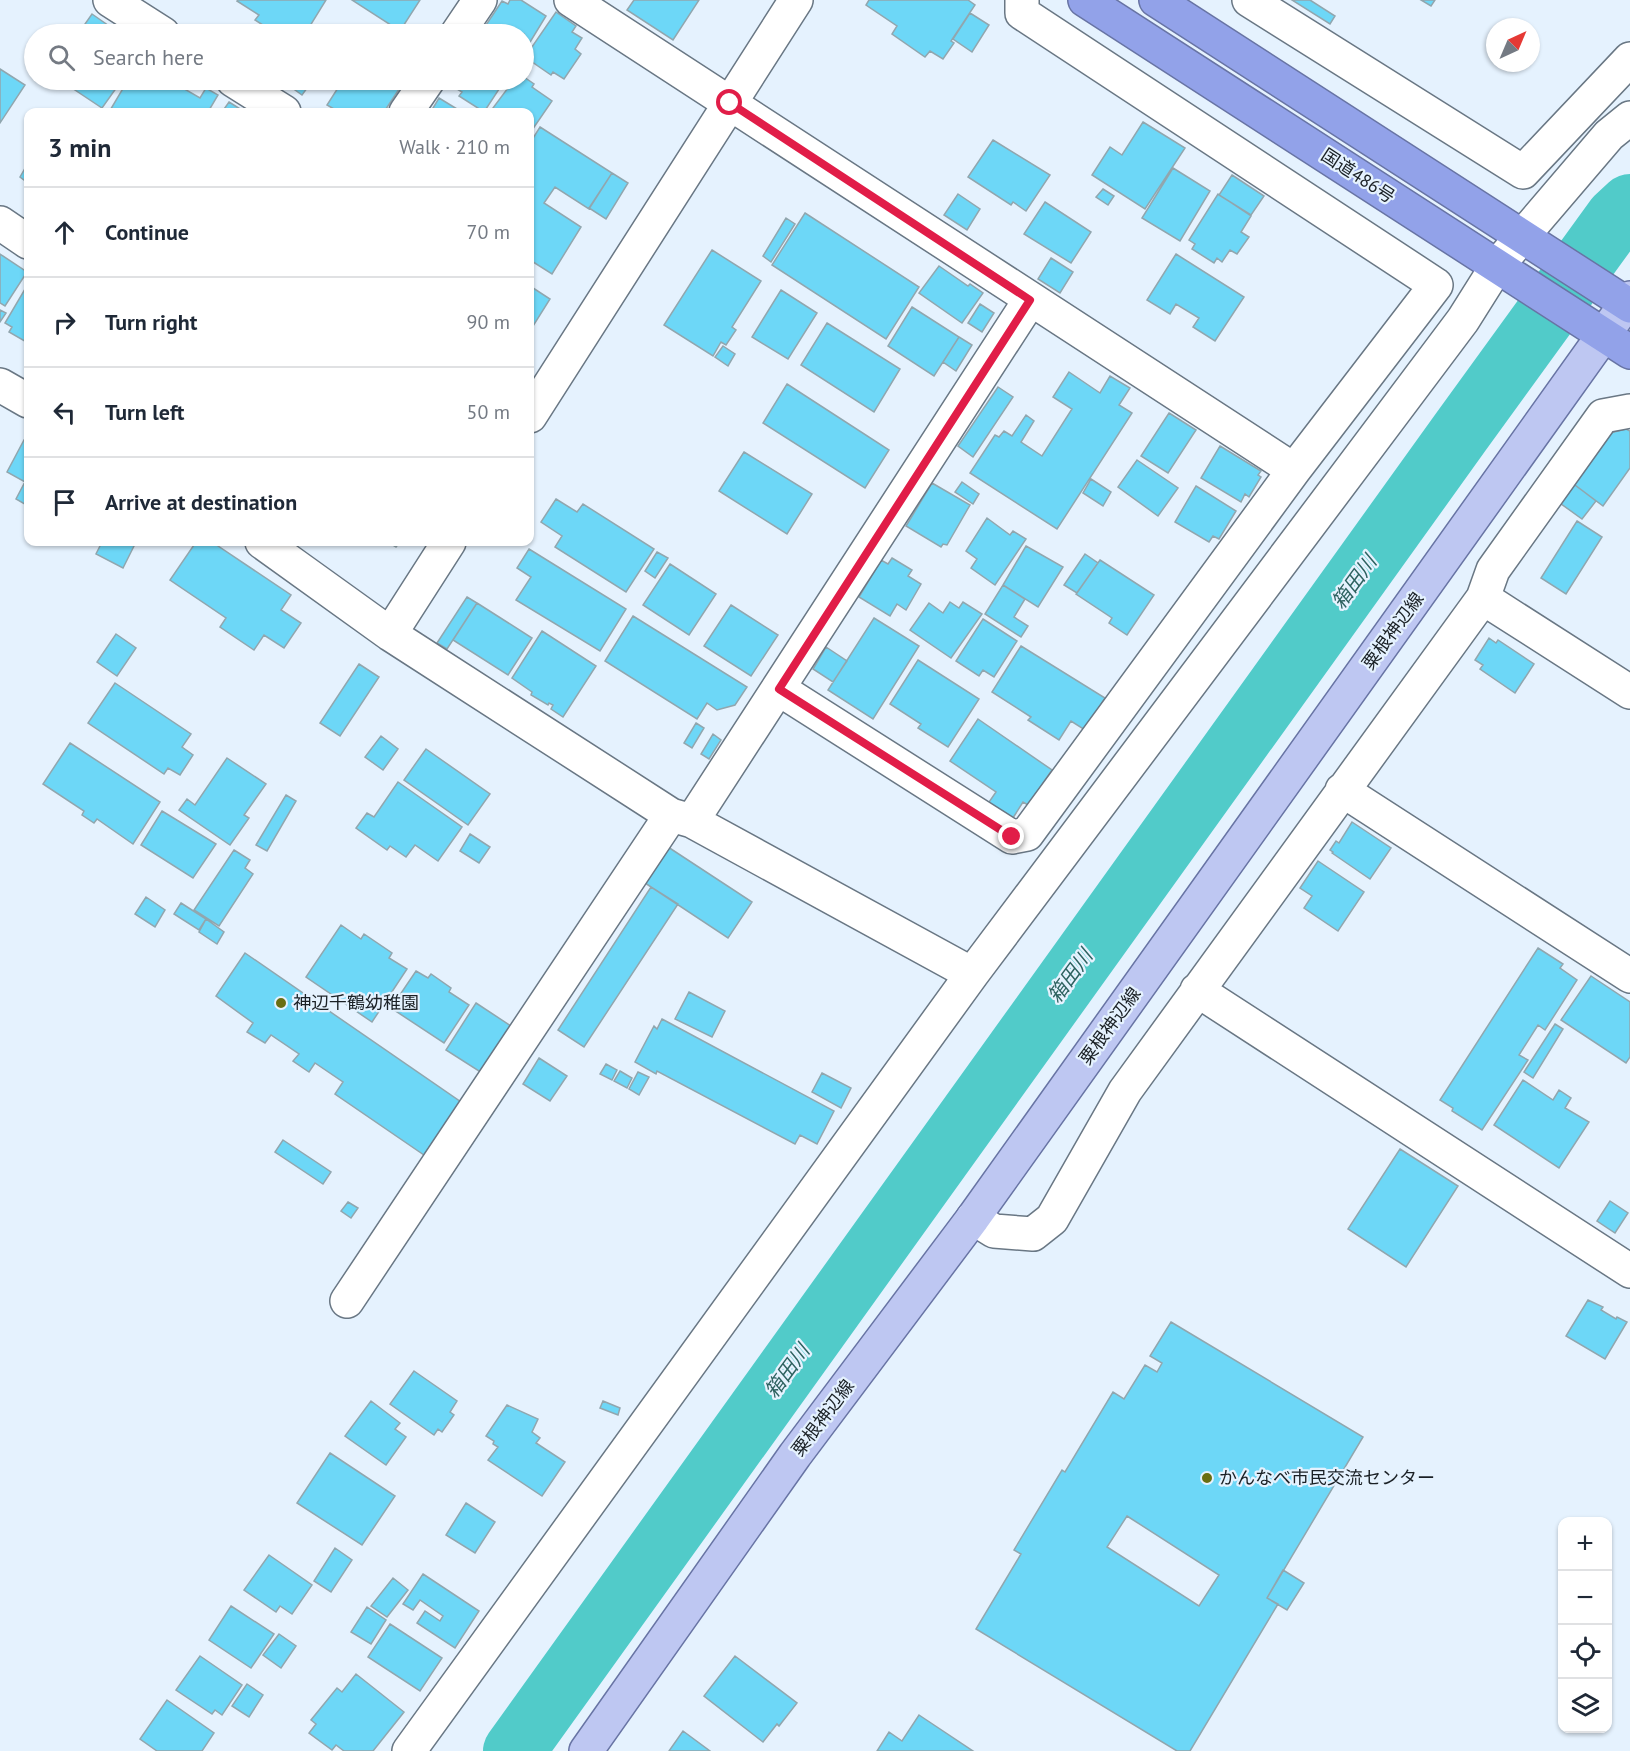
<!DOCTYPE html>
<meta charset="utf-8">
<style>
body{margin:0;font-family:"PT Sans","Noto Sans JP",sans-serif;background:#f6f6f7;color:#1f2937}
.controls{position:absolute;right:18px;bottom:18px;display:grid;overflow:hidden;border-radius:12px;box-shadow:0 2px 4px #0004}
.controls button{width:54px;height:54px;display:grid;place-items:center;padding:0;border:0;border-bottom:2px solid #e0e1e3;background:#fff;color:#1f2937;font:30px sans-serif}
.compass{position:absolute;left:1486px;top:18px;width:54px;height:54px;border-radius:50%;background:#fff;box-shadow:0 2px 4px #0004;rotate:44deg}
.stop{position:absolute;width:18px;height:18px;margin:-14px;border:4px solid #e11d48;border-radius:50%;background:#fff}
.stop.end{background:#e11d48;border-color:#fff;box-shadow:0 2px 6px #0008}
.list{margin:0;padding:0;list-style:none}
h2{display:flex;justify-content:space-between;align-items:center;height:78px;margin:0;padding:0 24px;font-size:26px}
h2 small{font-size:20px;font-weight:400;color:#747a83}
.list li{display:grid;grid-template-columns:39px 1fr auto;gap:18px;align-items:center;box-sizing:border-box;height:90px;padding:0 24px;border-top:2px solid #e0e1e3}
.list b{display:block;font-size:22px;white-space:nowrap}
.list em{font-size:20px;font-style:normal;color:#747a83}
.icon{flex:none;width:33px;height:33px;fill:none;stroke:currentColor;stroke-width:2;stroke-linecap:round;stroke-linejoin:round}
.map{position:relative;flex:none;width:1630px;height:1751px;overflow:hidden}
.search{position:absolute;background:#fff;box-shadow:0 2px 4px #0004;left:24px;top:24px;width:510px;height:66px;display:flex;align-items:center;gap:15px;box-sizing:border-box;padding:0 21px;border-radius:33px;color:#747a83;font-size:22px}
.panel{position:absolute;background:#fff;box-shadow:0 2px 4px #0004;left:24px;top:108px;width:510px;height:438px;border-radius:12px}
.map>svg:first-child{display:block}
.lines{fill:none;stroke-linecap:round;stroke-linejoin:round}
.river{stroke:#51cbc9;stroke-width:62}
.building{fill:#6dd7f7;stroke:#91a6ae;stroke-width:1.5;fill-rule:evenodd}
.minor-casing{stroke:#697784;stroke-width:36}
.major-casing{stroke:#6874a4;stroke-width:36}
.highway-casing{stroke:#6874a4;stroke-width:36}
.minor{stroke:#fff;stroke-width:33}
.major{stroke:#bec7f2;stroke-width:33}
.highway{stroke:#92a2e9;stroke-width:33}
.route{stroke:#e11d48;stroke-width:8}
.poi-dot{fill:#696e12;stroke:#e5f2fe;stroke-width:2}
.labels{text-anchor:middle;stroke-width:4.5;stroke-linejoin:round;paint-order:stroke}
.street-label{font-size:18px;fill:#1a2025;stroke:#e5f2fe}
.poi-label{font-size:18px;fill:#1a2025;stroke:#e5f2fe;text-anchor:start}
.water-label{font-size:20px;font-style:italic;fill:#2e6260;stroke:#e5f2fe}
</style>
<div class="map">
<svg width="1630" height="1751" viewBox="0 0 1630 1751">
<rect width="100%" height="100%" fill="#e5f2fe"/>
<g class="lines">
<path class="river" d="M 514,1751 L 1460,433 L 1616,218 L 1630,205"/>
</g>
<path class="building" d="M 238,0 L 326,0 L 305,34 L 289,34 L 275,26 L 272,31 L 255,20 L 259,15 L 237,1 Z
M 352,0 L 420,0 L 400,31 Z
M 510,0 L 521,0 L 546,16 L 524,52 L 524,34 L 487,34 L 482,31 L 502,1 L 508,4 Z
M 634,0 L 699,0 L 673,40 L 627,10 Z
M 869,0 L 968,0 L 975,5 L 951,41 L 954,43 L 943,59 L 930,51 L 925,57 L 892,34 L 897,26 L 866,5 Z
M 1292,0 L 1310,0 L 1335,16 L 1330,24 Z
M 1421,0 L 1435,0 L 1431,6 Z
M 556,12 L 576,26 L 572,32 L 582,38 L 575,49 L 581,54 L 564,79 L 553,72 L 551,75 L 525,57 Z
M 970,13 L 989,25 L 972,52 L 953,39 Z
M 92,14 L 115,30 L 117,27 L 128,34 L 78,34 Z
M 376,29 L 385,34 L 372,34 Z
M 0,69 L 25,85 L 0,123 Z
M 524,77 L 534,84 L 532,87 L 552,101 L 530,133 L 530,112 L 490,112 L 514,80 L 524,80 Z
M 60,80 L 122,80 L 102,108 Z
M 128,80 L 169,80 L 200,98 L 206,88 L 218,95 L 208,112 L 109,112 Z
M 285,80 L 313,80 L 302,95 L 284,82 Z
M 343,80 L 405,80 L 384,112 L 339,112 L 327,105 Z
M 452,80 L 505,80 L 484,112 L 459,96 L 462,92 L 449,84 Z
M 439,98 L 462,112 L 440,112 L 433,108 Z
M 229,102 L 245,112 L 222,112 Z
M 1143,122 L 1185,148 L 1145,209 L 1092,175 L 1110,147 L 1122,155 Z
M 540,127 L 612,173 L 589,209 L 555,187 L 544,203 L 581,227 L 552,274 L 530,260 L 530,143 Z
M 993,140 L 1050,175 L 1026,211 L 1013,202 L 1011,205 L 968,177 Z
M 28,163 L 28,183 L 20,177 Z
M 1173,168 L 1210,191 L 1180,241 L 1142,218 Z
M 612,173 L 628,183 L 606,219 L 589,208 Z
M 1232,175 L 1264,196 L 1251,215 L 1219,195 Z
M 1103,189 L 1114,196 L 1108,205 L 1096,197 Z
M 958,194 L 980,209 L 967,230 L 944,215 Z
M 1218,194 L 1251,216 L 1241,232 L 1249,237 L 1237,254 L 1230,250 L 1222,262 L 1217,258 L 1214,263 L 1192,249 L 1195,244 L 1189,240 Z
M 1045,202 L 1091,232 L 1071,263 L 1024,234 Z
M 805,213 L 919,287 L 886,339 L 772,265 Z
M 786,218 L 795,224 L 771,262 L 763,256 Z
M 712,250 L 761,281 L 732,327 L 736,330 L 726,345 L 721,342 L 713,356 L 664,325 Z
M 0,254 L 27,272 L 5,306 L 0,303 Z
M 1176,254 L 1244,297 L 1215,341 L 1193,327 L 1199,318 L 1176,304 L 1170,314 L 1147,300 Z
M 1051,258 L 1073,272 L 1060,293 L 1038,279 Z
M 939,266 L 968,286 L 970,284 L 983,293 L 962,323 L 919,293 Z
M 28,284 L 28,343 L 9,332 L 12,327 L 5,323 Z
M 530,286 L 550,299 L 530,331 Z
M 781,290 L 817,313 L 788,359 L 752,337 Z
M 980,304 L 994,313 L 982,332 L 968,323 Z
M 912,307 L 959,337 L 934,376 L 888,346 Z
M 0,310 L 6,313 L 0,322 Z
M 827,323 L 900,369 L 874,412 L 801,365 Z
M 959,337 L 972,345 L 956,371 L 943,362 Z
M 723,346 L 735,354 L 728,366 L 715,357 Z
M 1069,372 L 1100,393 L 1110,376 L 1130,388 L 1119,405 L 1132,413 L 1057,529 L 970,473 L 995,435 L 999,437 L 1004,431 L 1012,436 L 1026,415 L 1034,421 L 1021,442 L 1042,456 L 1072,409 L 1053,397 Z
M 787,384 L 889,450 L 865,488 L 763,423 Z
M 998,387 L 1013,397 L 973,457 L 958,446 Z
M 1169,413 L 1196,430 L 1168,473 L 1141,456 Z
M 1626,429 L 1630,431 L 1630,468 L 1603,506 L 1571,482 L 1606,434 Z
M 24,440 L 28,442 L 28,476 L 25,482 L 7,472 Z
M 1220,446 L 1261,471 L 1258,475 L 1261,477 L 1249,497 L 1245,494 L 1241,502 L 1201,478 Z
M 744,452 L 812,494 L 787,534 L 719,491 Z
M 1137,460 L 1178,488 L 1158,516 L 1118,487 Z
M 28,476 L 28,506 L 16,499 Z
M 1091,479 L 1111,492 L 1103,506 L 1083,493 Z
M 962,482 L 979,494 L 973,504 L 955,492 Z
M 1571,482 L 1596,501 L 1582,519 L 1557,501 Z
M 932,483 L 970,505 L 947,545 L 943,544 L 941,547 L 906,526 Z
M 1196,486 L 1236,511 L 1219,539 L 1213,536 L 1209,542 L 1175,522 Z
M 556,499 L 577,512 L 583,504 L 654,549 L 626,592 L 555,547 L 562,536 L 541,522 Z
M 987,518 L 1010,535 L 1013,531 L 1026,539 L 995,585 L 971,568 L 977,559 L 966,551 Z
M 1577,521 L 1602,537 L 1566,594 L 1541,578 Z
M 102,542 L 136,542 L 123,568 L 96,554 Z
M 196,542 L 212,542 L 291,595 L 281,610 L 301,623 L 284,648 L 264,635 L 254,650 L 220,627 L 226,618 L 170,580 Z
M 388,542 L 400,542 L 396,547 Z
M 1026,546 L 1063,567 L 1038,607 L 1003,585 Z
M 529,549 L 626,609 L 600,651 L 516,600 L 531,577 L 517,568 Z
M 657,552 L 668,558 L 655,578 L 645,571 Z
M 1085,554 L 1098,563 L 1077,593 L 1064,585 Z
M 892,558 L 912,570 L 908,576 L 921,584 L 906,610 L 897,604 L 890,616 L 859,597 L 881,560 L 888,564 Z
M 1100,560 L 1154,595 L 1127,635 L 1109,623 L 1112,618 L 1076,594 Z
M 670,564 L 716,594 L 689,635 L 643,605 Z
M 1003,585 L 1025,599 L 1014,617 L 1028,626 L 1021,637 L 985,614 Z
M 467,597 L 477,603 L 447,649 L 437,643 Z
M 950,602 L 959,608 L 963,602 L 982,614 L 951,658 L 910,630 L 929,603 L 943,613 Z
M 477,603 L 532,638 L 508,675 L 453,640 Z
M 731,605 L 778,635 L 751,676 L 704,646 Z
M 633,616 L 747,687 L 735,705 L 717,710 L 707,703 L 697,719 L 605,661 Z
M 874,618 L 919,646 L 873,719 L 828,690 Z
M 983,619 L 1017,641 L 994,677 L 983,670 L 979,676 L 956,661 Z
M 542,631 L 596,666 L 563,717 L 551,709 L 553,705 L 549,703 L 548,705 L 531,695 L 532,692 L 512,678 Z
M 116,634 L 136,648 L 117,676 L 97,662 Z
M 1489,638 L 1496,643 L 1498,640 L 1534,664 L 1515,693 L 1480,669 L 1483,665 L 1475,660 Z
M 1021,646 L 1105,698 L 1085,730 L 1071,721 L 1059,740 L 1028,720 L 1031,717 L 992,692 Z
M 826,647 L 847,661 L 833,682 L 813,669 Z
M 918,660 L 979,699 L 948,747 L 918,728 L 921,724 L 890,704 Z
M 359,664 L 379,677 L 340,736 L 320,723 Z
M 115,683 L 191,734 L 182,747 L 193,755 L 180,775 L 168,768 L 164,774 L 88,723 Z
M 978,719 L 1052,770 L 1028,805 L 1023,802 L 1013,818 L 1003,811 L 1001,814 L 987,805 L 996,792 L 950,761 Z
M 696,723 L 704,728 L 692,748 L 684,743 Z
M 713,734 L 721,740 L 709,759 L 701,754 Z
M 381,736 L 398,749 L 383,770 L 365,757 Z
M 70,743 L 160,802 L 133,844 L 97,819 L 94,823 L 82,815 L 84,811 L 43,784 Z
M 426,749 L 490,794 L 468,825 L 404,780 Z
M 227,758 L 266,784 L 244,815 L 249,818 L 230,845 L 179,810 L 187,799 L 195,805 Z
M 398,782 L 462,827 L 438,861 L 415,845 L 406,857 L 390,846 L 387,850 L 356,828 L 367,813 L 374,817 Z
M 286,795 L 296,801 L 267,851 L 256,845 Z
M 162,811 L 216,844 L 193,878 L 141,845 Z
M 1352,822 L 1391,848 L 1370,879 L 1332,853 L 1333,852 L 1330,850 L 1336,841 L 1339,843 Z
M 470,834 L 490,847 L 479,863 L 460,851 Z
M 668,847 L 752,902 L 728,938 L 645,883 Z
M 234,850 L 250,860 L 245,868 L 253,874 L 219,926 L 194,910 Z
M 1318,861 L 1364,892 L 1338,931 L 1304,908 L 1312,896 L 1300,888 Z
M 651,887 L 678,904 L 584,1047 L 558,1030 Z
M 146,897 L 165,910 L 155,927 L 135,914 Z
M 181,903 L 206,919 L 199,930 L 174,914 Z
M 206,919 L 224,932 L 217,944 L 199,932 Z
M 341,925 L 361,939 L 364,934 L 392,953 L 389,958 L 407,969 L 372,1022 L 306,977 Z
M 1538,948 L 1563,964 L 1560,968 L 1577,980 L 1545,1030 L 1538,1025 L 1519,1055 L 1528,1060 L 1482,1130 L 1452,1111 L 1453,1108 L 1440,1100 Z
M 245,953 L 461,1102 L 424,1155 L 335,1094 L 343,1082 L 315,1063 L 309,1072 L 293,1061 L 299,1054 L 271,1035 L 265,1043 L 247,1032 L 253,1023 L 216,996 Z
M 416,971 L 428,978 L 431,974 L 451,988 L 449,992 L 469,1005 L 444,1043 L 391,1008 Z
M 1591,976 L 1630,1002 L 1630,1057 L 1626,1063 L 1561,1020 Z
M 689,992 L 725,1011 L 712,1037 L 675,1019 Z
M 476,1003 L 511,1026 L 482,1073 L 446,1050 Z
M 662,1019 L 834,1111 L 817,1144 L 800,1135 L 795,1144 L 657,1071 L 656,1074 L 635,1062 L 654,1026 L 657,1029 Z
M 1555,1024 L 1563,1029 L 1533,1078 L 1524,1072 Z
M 539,1058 L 567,1076 L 550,1101 L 523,1084 Z
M 606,1064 L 617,1070 L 612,1080 L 600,1074 Z
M 620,1071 L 632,1078 L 627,1088 L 614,1081 Z
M 638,1072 L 649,1077 L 639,1095 L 629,1089 Z
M 822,1073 L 851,1088 L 841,1108 L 812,1092 Z
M 1523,1080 L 1553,1100 L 1559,1090 L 1571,1098 L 1565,1108 L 1589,1122 L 1559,1168 L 1494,1125 Z
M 283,1140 L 331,1172 L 323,1184 L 275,1152 Z
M 1400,1149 L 1458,1186 L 1406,1267 L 1348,1229 Z
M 1610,1201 L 1628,1213 L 1615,1233 L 1597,1221 Z
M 348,1202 L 358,1208 L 351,1218 L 341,1211 Z
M 1588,1300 L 1603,1307 L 1601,1310 L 1616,1319 L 1617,1317 L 1627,1322 L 1605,1359 L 1566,1336 Z
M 1171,1322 L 1363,1437 L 1267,1598 L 1278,1604 L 1190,1751 L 1177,1751 L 976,1629 L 1021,1554 L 1014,1550 L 1062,1470 L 1065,1472 L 1113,1392 L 1124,1399 L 1145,1365 L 1157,1372 L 1162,1363 L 1150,1356 ZM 1127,1516 L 1219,1575 L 1199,1606 L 1107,1547 Z
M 414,1371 L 457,1401 L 450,1412 L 454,1415 L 442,1432 L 438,1429 L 434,1435 L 390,1404 Z
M 371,1401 L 400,1423 L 395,1429 L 406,1437 L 386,1465 L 345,1436 Z
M 603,1401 L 620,1408 L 618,1415 L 600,1408 Z
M 507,1405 L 538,1419 L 532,1432 L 540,1438 L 536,1443 L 565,1462 L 542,1496 L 488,1460 L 498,1447 L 493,1444 L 494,1441 L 486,1436 Z
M 330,1453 L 395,1496 L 362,1545 L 297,1503 Z
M 466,1503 L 495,1522 L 475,1553 L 446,1535 Z
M 335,1548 L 352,1560 L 331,1592 L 314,1581 Z
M 269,1555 L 312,1585 L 292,1614 L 280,1606 L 276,1612 L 244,1590 Z
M 1283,1570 L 1304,1583 L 1287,1610 L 1267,1598 Z
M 423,1574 L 479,1611 L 455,1648 L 417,1623 L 425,1611 L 440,1621 L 443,1616 L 420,1600 L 413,1610 L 403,1604 Z
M 393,1578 L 408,1590 L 387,1617 L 371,1606 Z
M 231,1606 L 274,1634 L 251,1668 L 209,1640 Z
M 367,1607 L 386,1620 L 371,1644 L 351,1632 Z
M 390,1624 L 442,1658 L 420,1691 L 368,1657 Z
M 279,1634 L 296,1646 L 281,1668 L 263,1655 Z
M 200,1656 L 242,1685 L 222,1715 L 215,1710 L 212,1714 L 176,1690 Z
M 735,1656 L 797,1703 L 779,1726 L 777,1724 L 763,1742 L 704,1696 Z
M 356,1674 L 404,1712 L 373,1751 L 344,1751 L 336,1745 L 332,1750 L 309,1733 L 316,1724 L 311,1720 L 337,1688 L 342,1692 Z
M 247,1684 L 263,1695 L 249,1717 L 232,1706 Z
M 167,1700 L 214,1733 L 202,1751 L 157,1751 L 140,1739 Z
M 919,1715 L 973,1751 L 877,1751 L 889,1732 L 902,1741 Z
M 683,1731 L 710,1751 L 669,1751 Z"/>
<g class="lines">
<defs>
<path id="minor" d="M 110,0 L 163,34
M 571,0 L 1294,470
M 1249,0 L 1523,172 L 1630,59
M 457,34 L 480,0
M 233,80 L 284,112
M 406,112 L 428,80
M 0,223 L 28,242
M 0,385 L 28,401
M 530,416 L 796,0
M 262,542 L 390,634 L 671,815 L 692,821 L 972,974
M 1483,598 L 1630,692
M 390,634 L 449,542
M 779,689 L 1012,837 L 1027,834 L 1294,470 L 1436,285 L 1022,13 L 1022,0
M 1342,790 L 1630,976
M 692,821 L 1030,300
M 1197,990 L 1630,1271
M 973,1218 L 994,1231 L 1033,1234 L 1052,1219 L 1125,1091 L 1483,598 L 1493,570 L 1603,416 L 1630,411
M 347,1301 L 671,815
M 409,1751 L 972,974 L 1463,320 L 1497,266 L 1609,135 L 1630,118"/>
<path id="major" d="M 586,1751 L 795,1455 L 973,1218 L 1630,298"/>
<path id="highway" d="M 1085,0 L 1630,352
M 1156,0 L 1630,306"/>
</defs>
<use href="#minor" class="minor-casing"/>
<use href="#major" class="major-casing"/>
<use href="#highway" class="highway-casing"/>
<use href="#minor" class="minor"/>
<use href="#major" class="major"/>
<use href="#highway" class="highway"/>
</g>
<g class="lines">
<path class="route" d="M 730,103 L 1030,300 L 779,689 L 1012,837"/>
</g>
<g class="poi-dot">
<circle cx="281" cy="1003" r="6"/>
<circle cx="1207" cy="1478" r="6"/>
</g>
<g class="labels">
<g class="street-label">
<text transform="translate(1358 176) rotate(33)" y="6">国道486号</text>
<text transform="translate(1393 631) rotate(-54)" y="6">粟根神辺線</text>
<text transform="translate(1110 1026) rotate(-54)" y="6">粟根神辺線</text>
<text transform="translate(823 1418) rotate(-53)" y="6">粟根神辺線</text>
</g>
<g class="poi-label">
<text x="293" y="1009">神辺千鶴幼稚園</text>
<text x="1219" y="1484">かんなべ市民交流センター</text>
</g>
<g class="water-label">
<text transform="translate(1354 582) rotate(-54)" y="7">箱田川</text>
<text transform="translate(1070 976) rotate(-54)" y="7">箱田川</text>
<text transform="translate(787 1371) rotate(-54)" y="7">箱田川</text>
</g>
</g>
</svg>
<div class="controls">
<button>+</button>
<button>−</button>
<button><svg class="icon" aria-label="locate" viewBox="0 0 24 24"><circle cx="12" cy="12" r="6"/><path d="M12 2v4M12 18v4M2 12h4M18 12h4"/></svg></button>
<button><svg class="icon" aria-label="layers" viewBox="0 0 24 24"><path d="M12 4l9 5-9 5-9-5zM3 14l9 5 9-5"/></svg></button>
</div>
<svg class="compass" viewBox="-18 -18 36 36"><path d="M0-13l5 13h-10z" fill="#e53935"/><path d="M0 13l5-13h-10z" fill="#747a83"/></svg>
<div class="stop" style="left:730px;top:103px"></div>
<div class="stop end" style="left:1012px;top:837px"></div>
<div class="search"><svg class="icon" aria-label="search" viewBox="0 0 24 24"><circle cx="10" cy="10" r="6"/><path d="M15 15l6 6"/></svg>Search here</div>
<section class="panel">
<h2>3 min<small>Walk · 210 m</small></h2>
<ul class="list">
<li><svg class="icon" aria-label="ahead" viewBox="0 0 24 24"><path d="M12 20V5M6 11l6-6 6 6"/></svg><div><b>Continue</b></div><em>70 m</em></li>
<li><svg class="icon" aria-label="right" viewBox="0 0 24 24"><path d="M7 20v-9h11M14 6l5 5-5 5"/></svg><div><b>Turn right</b></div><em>90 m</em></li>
<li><svg class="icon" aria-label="left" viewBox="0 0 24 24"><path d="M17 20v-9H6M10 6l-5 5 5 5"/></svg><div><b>Turn left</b></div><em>50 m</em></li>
<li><svg class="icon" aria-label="arrive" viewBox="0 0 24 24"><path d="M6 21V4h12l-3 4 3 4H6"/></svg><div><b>Arrive at destination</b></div></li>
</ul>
</section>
</div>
